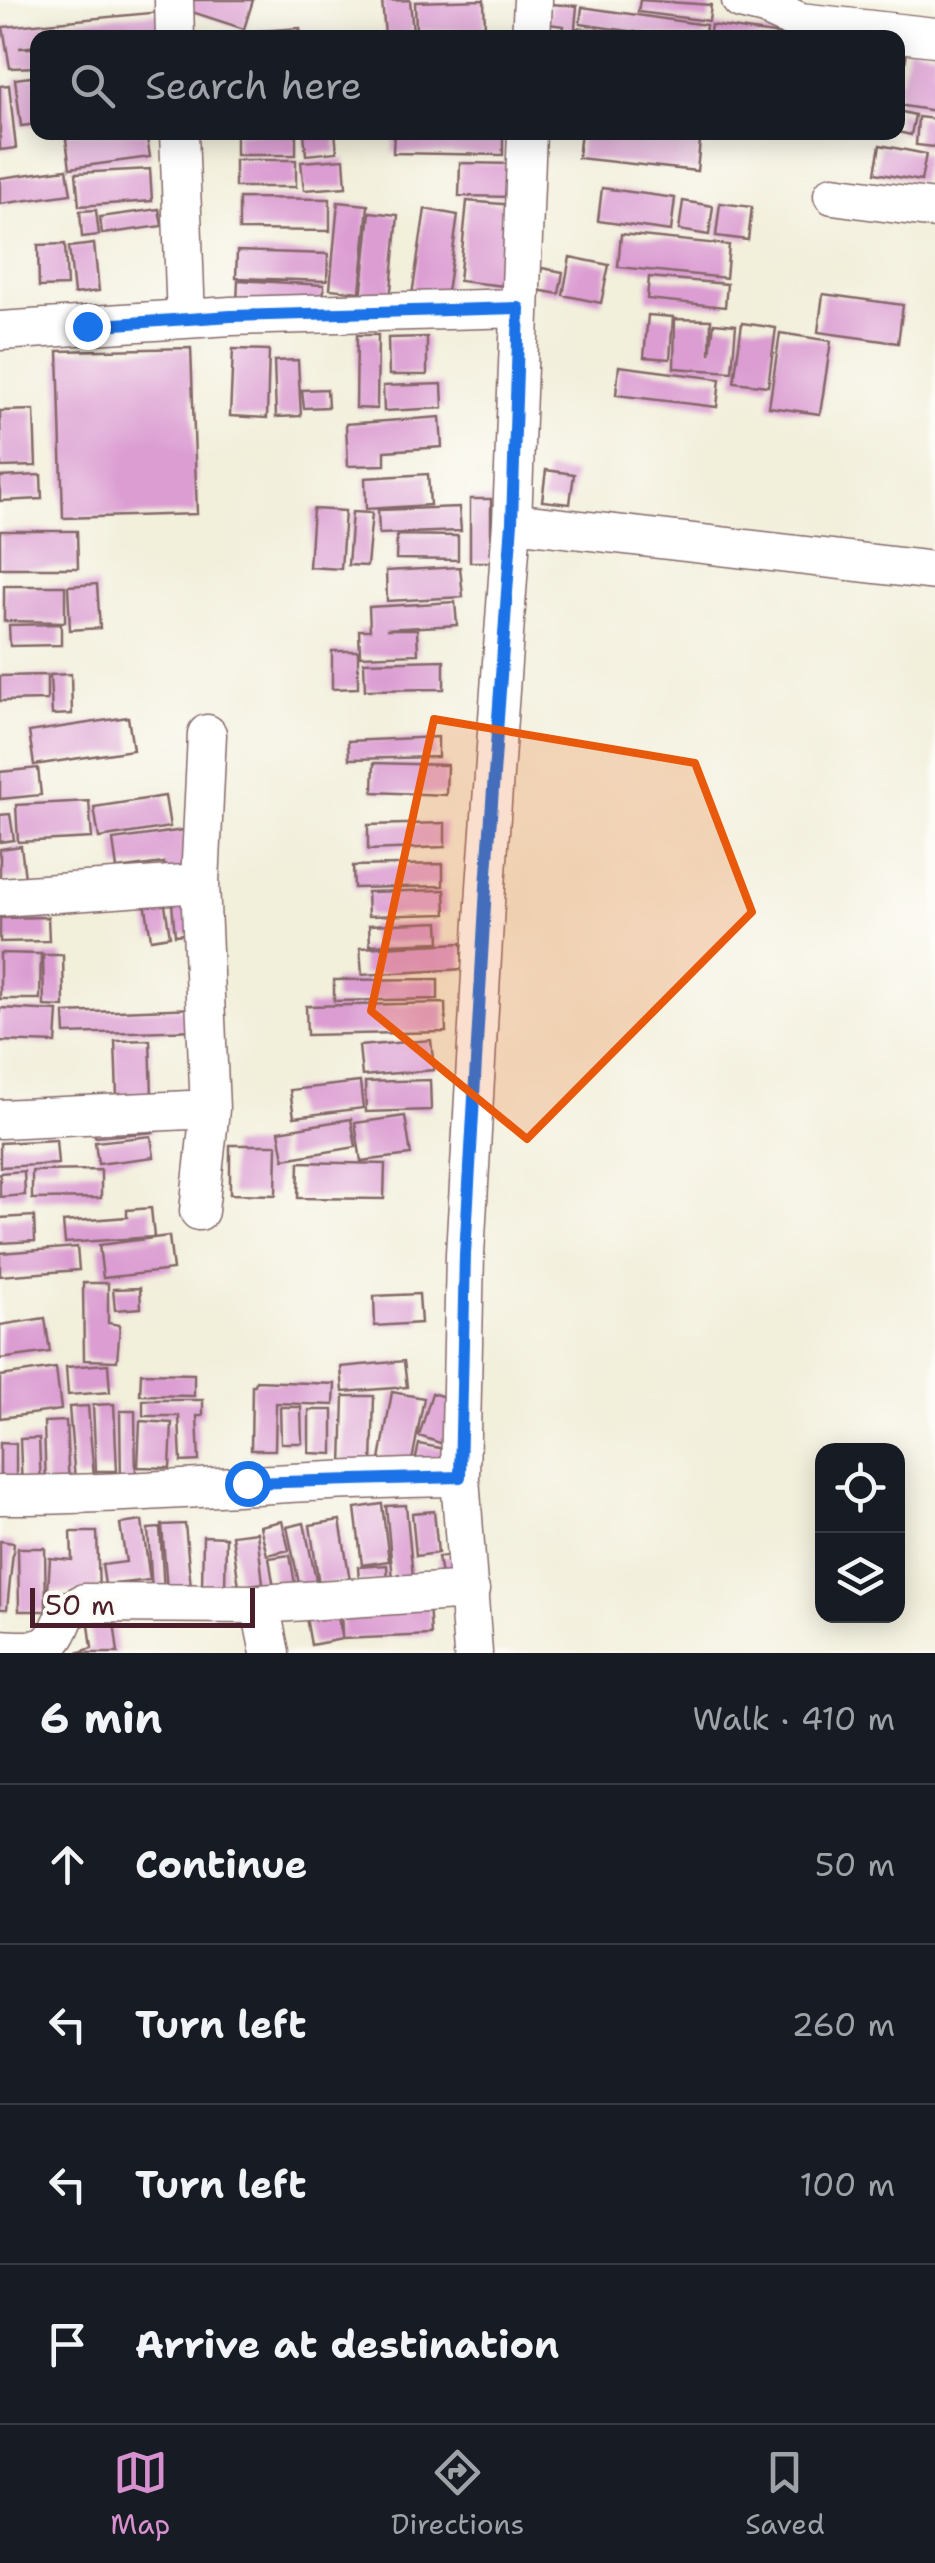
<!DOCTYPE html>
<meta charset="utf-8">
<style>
body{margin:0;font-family:"Shantell Sans",sans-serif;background:#242831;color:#f1f3f6}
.controls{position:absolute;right:30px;bottom:30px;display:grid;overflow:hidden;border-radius:20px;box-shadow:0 5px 25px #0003}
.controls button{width:90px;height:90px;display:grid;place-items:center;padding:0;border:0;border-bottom:2px solid #363941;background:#171b24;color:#f1f3f6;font:50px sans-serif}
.scale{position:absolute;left:30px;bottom:25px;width:225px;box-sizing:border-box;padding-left:10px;border:5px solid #4a1f2b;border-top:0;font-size:28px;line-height:35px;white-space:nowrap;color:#4a1f2b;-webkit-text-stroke:8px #fdfcf7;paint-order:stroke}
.stop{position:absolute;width:30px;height:30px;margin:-22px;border:8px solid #1a73e8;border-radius:50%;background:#fff}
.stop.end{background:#1a73e8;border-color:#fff;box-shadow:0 2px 10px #0008}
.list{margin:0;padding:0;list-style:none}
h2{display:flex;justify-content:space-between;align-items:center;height:130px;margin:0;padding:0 40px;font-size:42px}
h2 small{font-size:32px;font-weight:400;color:#9ea1a6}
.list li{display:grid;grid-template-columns:65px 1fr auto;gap:30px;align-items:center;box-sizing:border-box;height:160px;padding:0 40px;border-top:2px solid #363941}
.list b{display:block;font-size:38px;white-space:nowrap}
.list em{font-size:32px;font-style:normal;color:#9ea1a6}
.icon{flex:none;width:55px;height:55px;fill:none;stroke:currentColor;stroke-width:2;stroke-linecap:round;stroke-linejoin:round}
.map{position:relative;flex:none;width:935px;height:1653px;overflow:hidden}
.search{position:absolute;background:#171b24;box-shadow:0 5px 25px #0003;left:30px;right:30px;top:30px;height:110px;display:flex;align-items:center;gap:25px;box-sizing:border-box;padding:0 35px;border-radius:20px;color:#9ea1a6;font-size:38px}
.sheet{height:770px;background:#171b24}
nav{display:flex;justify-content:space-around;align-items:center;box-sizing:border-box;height:140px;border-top:2px solid #363941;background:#171b24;font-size:28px;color:#9ea1a6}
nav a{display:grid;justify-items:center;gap:5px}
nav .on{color:#d690ce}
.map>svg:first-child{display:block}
.building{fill:#db9dd2}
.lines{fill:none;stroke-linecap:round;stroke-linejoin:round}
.street-casing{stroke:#856869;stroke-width:41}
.street{stroke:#fff;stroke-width:38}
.route{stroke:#1a73e8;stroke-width:12}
.marked{fill:#e8590c;fill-opacity:0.2;stroke:#e8590c;stroke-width:8;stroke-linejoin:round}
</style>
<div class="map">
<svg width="935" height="1653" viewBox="0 0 935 1653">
<rect width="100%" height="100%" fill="#fdfcf7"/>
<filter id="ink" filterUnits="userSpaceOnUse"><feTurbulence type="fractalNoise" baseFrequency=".01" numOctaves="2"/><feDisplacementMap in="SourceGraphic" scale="20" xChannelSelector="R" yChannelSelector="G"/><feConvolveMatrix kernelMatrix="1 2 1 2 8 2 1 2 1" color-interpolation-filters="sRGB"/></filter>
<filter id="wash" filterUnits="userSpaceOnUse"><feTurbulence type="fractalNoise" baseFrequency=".0048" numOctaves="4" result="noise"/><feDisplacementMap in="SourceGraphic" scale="40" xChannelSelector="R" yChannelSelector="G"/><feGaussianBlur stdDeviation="2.25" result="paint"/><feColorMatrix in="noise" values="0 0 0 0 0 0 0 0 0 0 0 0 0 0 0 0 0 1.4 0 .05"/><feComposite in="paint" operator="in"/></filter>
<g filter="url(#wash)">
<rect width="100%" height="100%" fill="#f2efdb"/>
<g id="blocks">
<path class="building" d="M 193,0 L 253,0 L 244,29 L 189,11 Z
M 410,0 L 413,33 L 385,35 L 382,1 Z
M 484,0 L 485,29 L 416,31 L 415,2 Z
M 640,0 L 711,5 L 709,21 L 638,12 Z
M 550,4 L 577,6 L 575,28 L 616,32 L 616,38 L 563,38 L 564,26 L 548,24 Z
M 582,7 L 706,25 L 705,38 L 677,38 L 580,24 Z
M 171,11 L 173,33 L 130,38 L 38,38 L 38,46 L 19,48 L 38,48 L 38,67 L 10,68 L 3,27 Z
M 711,25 L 781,35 L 780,38 L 709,38 Z
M 300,28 L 301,38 L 245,38 L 245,32 Z
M 908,47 L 935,52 L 935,111 L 898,105 L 898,80 L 902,80 Z
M 38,76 L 38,124 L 21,126 L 15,79 Z
M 9,85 L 16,148 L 0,150 L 0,86 Z
M 898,111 L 915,115 L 911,135 L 898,132 Z
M 918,117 L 935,119 L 935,147 L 916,145 Z
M 65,132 L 146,132 L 150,157 L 70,168 Z
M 236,132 L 296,132 L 296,155 L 236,155 Z
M 304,132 L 335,132 L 337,152 L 306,155 Z
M 394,132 L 503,132 L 503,155 L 393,153 Z
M 581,132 L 621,132 L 700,141 L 697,171 L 578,158 Z
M 880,145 L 926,154 L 921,181 L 875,173 Z
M 344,159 L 346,187 L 304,190 L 301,162 Z
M 235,160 L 296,160 L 296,187 L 235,187 Z
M 460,163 L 517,164 L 517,197 L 459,196 Z
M 67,169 L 71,194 L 0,204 L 0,178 Z
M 150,169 L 152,201 L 79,206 L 76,173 Z
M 602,188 L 675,198 L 671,231 L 598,221 Z
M 239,198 L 330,199 L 330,231 L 239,230 Z
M 467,201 L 513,205 L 505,286 L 459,281 Z
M 683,201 L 713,206 L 709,235 L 679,230 Z
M 338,202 L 368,205 L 360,292 L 330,289 Z
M 720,203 L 752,207 L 748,240 L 716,236 Z
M 159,209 L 162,226 L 102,234 L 100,217 Z
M 425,209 L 458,215 L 446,300 L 412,295 Z
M 96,210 L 99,235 L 82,237 L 80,211 Z
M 370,212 L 398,215 L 390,301 L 361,298 Z
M 621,234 L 729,245 L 726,278 L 618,267 Z
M 65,244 L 67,286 L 39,287 L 38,245 Z
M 94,244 L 99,291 L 74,294 L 69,247 Z
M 237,251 L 328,254 L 327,281 L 236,278 Z
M 570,257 L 609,265 L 601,303 L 563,295 Z
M 542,268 L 563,272 L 559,294 L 537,290 Z
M 649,277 L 727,284 L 725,307 L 647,299 Z
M 238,280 L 324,285 L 323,308 L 237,304 Z
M 823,294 L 903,305 L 898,343 L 818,332 Z
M 648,315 L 673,317 L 670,359 L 644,357 Z
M 675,319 L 711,320 L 710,354 L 714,323 L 736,325 L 732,372 L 674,368 Z
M 742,323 L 776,328 L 768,386 L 734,382 Z
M 780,333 L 831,341 L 820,414 L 769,407 Z
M 357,335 L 378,335 L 377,409 L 356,408 Z
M 427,337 L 427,375 L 389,375 L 388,338 Z
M 191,348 L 197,514 L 63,518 L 58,351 Z
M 233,349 L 269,350 L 267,418 L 230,416 Z
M 298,360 L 301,416 L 276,417 L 274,361 Z
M 619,366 L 720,379 L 717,407 L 616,395 Z
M 442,384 L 443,408 L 384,411 L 383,386 Z
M 327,389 L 328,407 L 304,408 L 302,390 Z
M 34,410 L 36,466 L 1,467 L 0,411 Z
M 440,417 L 442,447 L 385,451 L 385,465 L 348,466 L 346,424 Z
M 546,470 L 574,474 L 570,504 L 542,501 Z
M 428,474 L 430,505 L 366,509 L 365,478 Z
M 41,475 L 42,499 L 0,501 L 0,477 Z
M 470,499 L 491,499 L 491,562 L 470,562 Z
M 459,507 L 461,531 L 379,534 L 378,510 Z
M 313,509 L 345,511 L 341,569 L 309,567 Z
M 352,512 L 372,513 L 367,566 L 348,565 Z
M 0,531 L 77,531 L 78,568 L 0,568 Z
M 397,535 L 458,536 L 458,560 L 396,559 Z
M 460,567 L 463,597 L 387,601 L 386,571 Z
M 97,584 L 100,628 L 70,630 L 68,586 Z
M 4,586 L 65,586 L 65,622 L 4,621 Z
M 455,602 L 457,625 L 386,629 L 417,629 L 418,654 L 360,656 L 359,630 L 370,630 L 369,607 Z
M 61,624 L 61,645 L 10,646 L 9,625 Z
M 332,651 L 358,651 L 358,688 L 332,689 Z
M 444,660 L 444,689 L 365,690 L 364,662 Z
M 71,674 L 72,714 L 52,715 L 50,675 Z
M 47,675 L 47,700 L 0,701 L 0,676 Z
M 128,717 L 133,750 L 34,765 L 29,732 Z
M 438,737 L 438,757 L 349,759 L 348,741 Z
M 374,763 L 447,765 L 446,795 L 373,792 Z
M 38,768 L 41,795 L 0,799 L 0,772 Z
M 165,796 L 170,827 L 99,838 L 94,807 Z
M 89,801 L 92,838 L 18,842 L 16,805 Z
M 10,814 L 14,840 L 0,842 L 0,815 Z
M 445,823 L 445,847 L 368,850 L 368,825 Z
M 184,830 L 192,881 L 168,885 L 164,863 L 117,869 L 113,840 Z
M 21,846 L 25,878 L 0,881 L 0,849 Z
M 443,864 L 443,886 L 354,888 L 353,866 Z
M 196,890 L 200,932 L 175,935 L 171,893 Z
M 445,890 L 446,914 L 368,916 L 367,892 Z
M 163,893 L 170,936 L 151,939 L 144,896 Z
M 48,917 L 49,941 L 0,942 L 0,918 Z
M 439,922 L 440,942 L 370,945 L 369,925 Z
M 462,943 L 463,969 L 362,975 L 360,948 Z
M 0,953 L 41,954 L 40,999 L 0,999 Z
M 43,955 L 63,955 L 64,1007 L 44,1006 Z
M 438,979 L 438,999 L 334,1001 L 334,980 Z
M 445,1003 L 446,1032 L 307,1035 L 306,1006 Z
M 0,1008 L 58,1011 L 56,1043 L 0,1041 Z
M 197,1008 L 198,1030 L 65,1034 L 64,1013 Z
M 150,1040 L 152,1095 L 117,1096 L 115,1041 Z
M 431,1040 L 434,1070 L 362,1076 L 359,1046 Z
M 430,1080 L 431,1110 L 366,1112 L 365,1082 Z
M 360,1082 L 363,1108 L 294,1117 L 290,1090 Z
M 152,1114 L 154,1132 L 95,1137 L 94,1119 Z
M 405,1116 L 411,1155 L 361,1161 L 355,1123 Z
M 351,1119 L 356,1147 L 284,1159 L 279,1131 Z
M 151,1136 L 154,1157 L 98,1164 L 95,1142 Z
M 56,1140 L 58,1164 L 0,1167 L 0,1143 Z
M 230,1145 L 277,1145 L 276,1195 L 230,1194 Z
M 299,1162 L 385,1164 L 384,1199 L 298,1198 Z
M 101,1170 L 101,1198 L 32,1199 L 32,1171 Z
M 24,1171 L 25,1195 L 0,1197 L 0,1173 Z
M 151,1208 L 154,1237 L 65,1243 L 63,1222 L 127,1217 L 127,1210 Z
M 34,1216 L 35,1241 L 0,1243 L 0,1218 Z
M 169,1236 L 173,1270 L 103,1278 L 99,1245 Z
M 77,1247 L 79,1270 L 0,1276 L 0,1253 Z
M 83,1283 L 108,1283 L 108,1323 L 120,1325 L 117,1361 L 84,1360 Z
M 140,1288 L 141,1308 L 115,1310 L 113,1289 Z
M 419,1294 L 421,1323 L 375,1326 L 374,1296 Z
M 45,1318 L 50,1352 L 0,1359 L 0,1325 Z
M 404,1361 L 407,1387 L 343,1392 L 341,1367 Z
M 108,1364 L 110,1392 L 68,1395 L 66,1367 Z
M 56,1368 L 61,1410 L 0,1418 L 0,1376 Z
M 141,1373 L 194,1374 L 194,1396 L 140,1395 Z
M 256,1381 L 335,1384 L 334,1405 L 276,1403 L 275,1450 L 251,1450 L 252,1385 L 255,1385 Z
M 392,1392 L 424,1398 L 411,1466 L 380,1460 Z
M 432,1393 L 456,1401 L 443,1444 L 419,1436 Z
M 344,1396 L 374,1396 L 372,1466 L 342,1466 Z
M 143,1400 L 203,1400 L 203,1416 L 197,1416 L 199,1461 L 181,1462 L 179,1416 L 143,1416 Z
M 114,1404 L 117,1471 L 96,1471 L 93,1405 Z
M 88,1406 L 94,1478 L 75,1480 L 69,1407 Z
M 280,1407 L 301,1407 L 302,1443 L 281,1443 Z
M 309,1410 L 333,1410 L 333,1454 L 309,1453 Z
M 120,1411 L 135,1411 L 136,1486 L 121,1487 Z
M 66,1421 L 69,1489 L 46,1490 L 44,1422 Z
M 140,1421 L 172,1423 L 170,1468 L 138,1467 Z
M 39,1438 L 41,1488 L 22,1489 L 20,1439 Z
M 0,1443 L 16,1444 L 16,1489 L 0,1488 Z
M 419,1444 L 450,1450 L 446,1469 L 415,1462 Z
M 382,1504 L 389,1561 L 362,1565 L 355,1508 Z
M 406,1505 L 413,1577 L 393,1579 L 386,1506 Z
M 434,1511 L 438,1553 L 416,1556 L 412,1513 Z
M 340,1520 L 350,1580 L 319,1585 L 310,1525 Z
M 142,1521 L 150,1580 L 105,1585 L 102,1565 L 126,1562 L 120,1524 Z
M 282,1521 L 289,1550 L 267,1555 L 260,1526 Z
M 304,1523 L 317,1585 L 300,1588 L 287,1527 Z
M 185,1524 L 191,1588 L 167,1590 L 162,1525 Z
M 160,1528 L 164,1591 L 152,1592 L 148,1529 Z
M 71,1532 L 97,1532 L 99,1593 L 48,1591 L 50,1558 L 72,1560 Z
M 257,1532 L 263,1583 L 239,1587 L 232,1535 Z
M 203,1536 L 226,1537 L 225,1588 L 202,1588 Z
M 0,1541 L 14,1543 L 7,1609 L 0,1609 Z
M 18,1548 L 45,1548 L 46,1611 L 19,1611 Z
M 290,1555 L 295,1584 L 274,1588 L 269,1558 Z
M 456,1555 L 458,1574 L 441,1576 L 438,1557 Z
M 387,1565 L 388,1580 L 359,1582 L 358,1567 Z
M 429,1603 L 431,1635 L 342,1639 L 341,1608 Z
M 112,1606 L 118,1653 L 77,1653 L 92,1648 L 87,1609 Z
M 336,1606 L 342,1639 L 311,1645 L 305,1612 Z"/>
</g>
</g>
<g filter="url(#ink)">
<use href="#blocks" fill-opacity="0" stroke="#856869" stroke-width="2.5"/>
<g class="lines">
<defs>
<path id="street" d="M 174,0 L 175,38
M 741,0 L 765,6 L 800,22 L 935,37
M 531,38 L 533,0
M 179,132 L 186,319
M 833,195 L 935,209
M 0,331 L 231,316 L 519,308
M 512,522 L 935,571
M 0,897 L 200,883
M 0,1119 L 210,1109 L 200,883 L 207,734
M 199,1211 L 210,1109
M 0,1495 C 154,1495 306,1478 460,1477
M 260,1604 L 270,1653
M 0,1649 C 41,1652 52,1653 66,1613 L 84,1603 L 260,1604 L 470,1590
M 473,1653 L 460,1477 L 465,1254 L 486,887 L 512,522 L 527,132"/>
</defs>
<use href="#street" class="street-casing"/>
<use href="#street" class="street"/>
</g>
</g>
<g class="lines" filter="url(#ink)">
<path class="route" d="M 87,326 L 231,316 L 519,308 L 512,522 L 486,887 L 465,1254 L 460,1477 L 247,1483"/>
</g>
<path class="marked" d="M 434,719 L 695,763 L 752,912 L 527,1139 L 371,1011 Z"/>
</svg>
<div class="controls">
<button><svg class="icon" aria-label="locate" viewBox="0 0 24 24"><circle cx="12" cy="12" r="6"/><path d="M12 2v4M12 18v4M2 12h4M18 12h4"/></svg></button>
<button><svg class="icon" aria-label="layers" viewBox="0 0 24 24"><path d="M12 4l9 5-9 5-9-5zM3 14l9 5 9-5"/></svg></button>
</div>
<div class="scale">50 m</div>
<div class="stop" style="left:247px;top:1483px"></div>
<div class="stop end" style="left:87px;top:326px"></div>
<div class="search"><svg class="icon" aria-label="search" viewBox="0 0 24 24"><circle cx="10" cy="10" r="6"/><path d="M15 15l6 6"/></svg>Search here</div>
</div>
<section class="sheet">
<h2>6 min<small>Walk · 410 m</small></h2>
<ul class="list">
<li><svg class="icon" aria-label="ahead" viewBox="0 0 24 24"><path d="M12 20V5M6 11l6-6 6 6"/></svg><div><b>Continue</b></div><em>50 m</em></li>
<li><svg class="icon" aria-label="left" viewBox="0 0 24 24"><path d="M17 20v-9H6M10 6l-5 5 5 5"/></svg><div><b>Turn left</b></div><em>260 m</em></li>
<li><svg class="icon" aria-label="left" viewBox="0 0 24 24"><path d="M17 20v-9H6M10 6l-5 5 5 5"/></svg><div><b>Turn left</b></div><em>100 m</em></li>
<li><svg class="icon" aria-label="arrive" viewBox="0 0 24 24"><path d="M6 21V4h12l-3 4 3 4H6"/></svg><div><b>Arrive at destination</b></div></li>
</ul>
</section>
<nav>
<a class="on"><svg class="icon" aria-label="map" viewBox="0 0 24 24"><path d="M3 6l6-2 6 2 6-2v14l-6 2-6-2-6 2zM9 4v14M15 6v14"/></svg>Map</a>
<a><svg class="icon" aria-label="directions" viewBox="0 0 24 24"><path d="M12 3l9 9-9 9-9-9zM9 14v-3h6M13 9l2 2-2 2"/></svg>Directions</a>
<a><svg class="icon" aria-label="saved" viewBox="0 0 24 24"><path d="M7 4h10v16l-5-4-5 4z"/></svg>Saved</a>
</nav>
